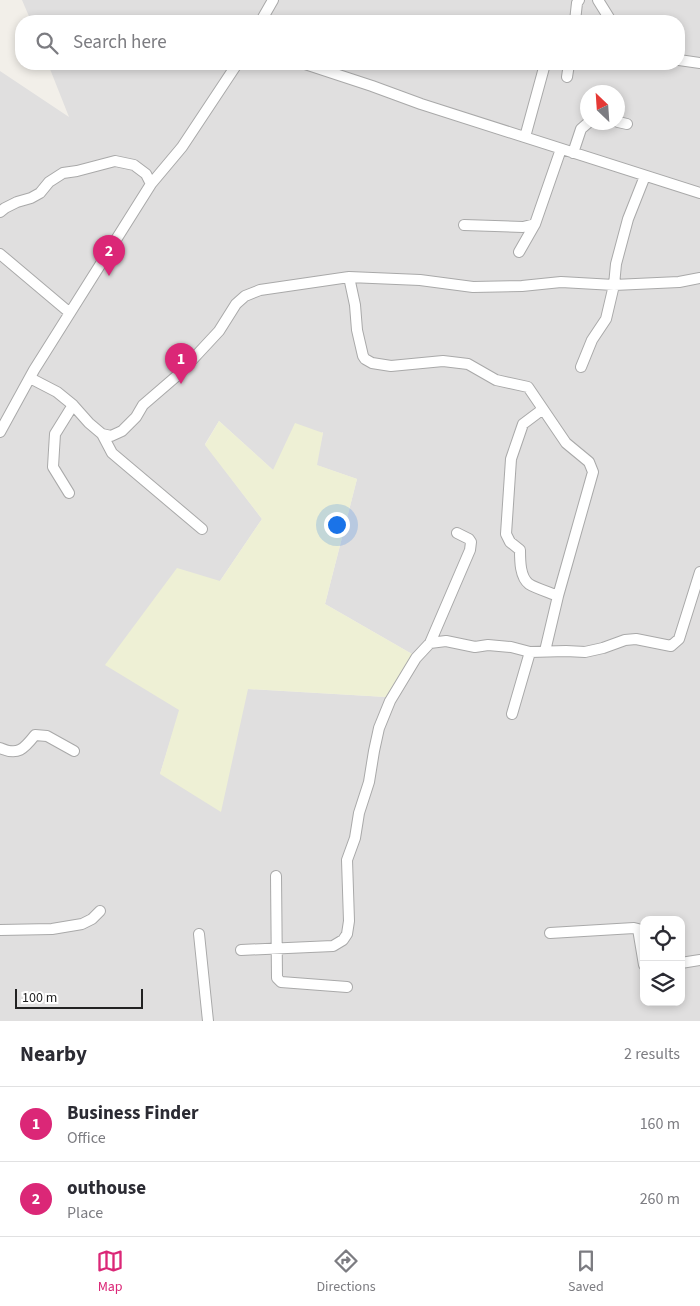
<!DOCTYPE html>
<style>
body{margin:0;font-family:"Source Sans 3",sans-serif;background:#f7f7f7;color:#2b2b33}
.controls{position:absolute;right:15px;bottom:15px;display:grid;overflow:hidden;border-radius:10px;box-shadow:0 2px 8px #0003}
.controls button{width:45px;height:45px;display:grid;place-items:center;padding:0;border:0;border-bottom:1px solid #e1e1e2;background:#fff;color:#2b2b33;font:25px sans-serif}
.compass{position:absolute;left:580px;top:85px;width:45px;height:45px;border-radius:50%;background:#fff;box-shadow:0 2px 8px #0003;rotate:335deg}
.scale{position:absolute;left:15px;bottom:12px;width:128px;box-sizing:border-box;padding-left:5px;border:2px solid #222;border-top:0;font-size:14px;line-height:18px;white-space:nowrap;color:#222;-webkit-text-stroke:4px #fff;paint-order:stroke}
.you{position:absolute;left:336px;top:524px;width:18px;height:18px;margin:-12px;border:4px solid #fff;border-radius:50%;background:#1a73e8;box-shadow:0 0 0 8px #1a73e833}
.badge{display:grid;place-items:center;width:32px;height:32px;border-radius:50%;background:#db2777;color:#fff;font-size:16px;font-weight:700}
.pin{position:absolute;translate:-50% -41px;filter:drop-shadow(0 1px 2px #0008)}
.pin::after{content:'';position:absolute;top:26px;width:18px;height:15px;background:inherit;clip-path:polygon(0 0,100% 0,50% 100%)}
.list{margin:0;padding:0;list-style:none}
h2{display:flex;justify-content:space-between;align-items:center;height:65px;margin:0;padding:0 20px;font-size:21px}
h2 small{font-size:16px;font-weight:400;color:#7c7c81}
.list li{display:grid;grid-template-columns:32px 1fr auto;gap:15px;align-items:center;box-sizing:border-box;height:75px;padding:0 20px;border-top:1px solid #e1e1e2}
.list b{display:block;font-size:19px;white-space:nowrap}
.list p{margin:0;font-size:16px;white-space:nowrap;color:#7c7c81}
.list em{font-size:16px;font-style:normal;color:#7c7c81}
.icon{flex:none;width:28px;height:28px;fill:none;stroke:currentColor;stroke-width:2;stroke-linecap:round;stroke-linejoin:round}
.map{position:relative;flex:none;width:700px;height:1021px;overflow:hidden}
.search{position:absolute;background:#fff;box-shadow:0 2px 8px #0003;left:15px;right:15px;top:15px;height:55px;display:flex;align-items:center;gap:12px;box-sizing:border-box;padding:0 18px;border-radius:20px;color:#7c7c81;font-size:19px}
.sheet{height:215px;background:#fff}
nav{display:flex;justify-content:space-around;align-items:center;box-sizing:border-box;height:70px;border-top:1px solid #e1e1e2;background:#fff;font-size:14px;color:#7c7c81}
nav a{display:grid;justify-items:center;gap:2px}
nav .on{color:#db2777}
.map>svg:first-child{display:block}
.residential{fill:#e0dfdf;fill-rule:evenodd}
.farmland{fill:#eef0d5}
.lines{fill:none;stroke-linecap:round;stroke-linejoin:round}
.minor-casing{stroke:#a9a9a9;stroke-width:12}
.minor{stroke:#fff;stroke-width:10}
</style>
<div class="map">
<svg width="700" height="1021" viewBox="0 0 700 1021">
<rect width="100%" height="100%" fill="#f2efe9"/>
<path class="residential" d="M 22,0 L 700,0 L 700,1021 L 0,1021 L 0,71 L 69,117 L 48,64 L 679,64 L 679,21 L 31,21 ZM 588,92 L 618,92 L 618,122 L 588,122 ZM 219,421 L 273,470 L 323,432 L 316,465 L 357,479 L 325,604 L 412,654 L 386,697 L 248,689 L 160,774 L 220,581 L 262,519 L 205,444 ZM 644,920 L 681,920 L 681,1002 L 644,1002 Z"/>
<path class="farmland" d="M 219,421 L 273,470 L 295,423 L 323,433 L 317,465 L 357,479 L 325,604 L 412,654 L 386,697 L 248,689 L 221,812 L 160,774 L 179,710 L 105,665 L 177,568 L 220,581 L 262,519 L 205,445 Z"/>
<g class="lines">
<defs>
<path id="minor" d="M 598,0 L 611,21
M 261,21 L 273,0
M 575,21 L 577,3 L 579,0
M 679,60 L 700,63
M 305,64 L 372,86 L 421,104 L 700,193
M 567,77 L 569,64
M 618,122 L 627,124
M 525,137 L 545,64
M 573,153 L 581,129 L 589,122
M 0,212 L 5,208 L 17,202 L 31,198 L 40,193 L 49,182 L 63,173 L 77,171 L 115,161 L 134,165 L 146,174 L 151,184
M 464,225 L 523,227 L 535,224
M 519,252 L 535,224 L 561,149
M 0,254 L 70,313
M 349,277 L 355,305 L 357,330 L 363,356 L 365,359 L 372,363 L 391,366 L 443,361 L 468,364 L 496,380 L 528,387 L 566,443 L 589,462 L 593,472 L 558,596 L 545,651
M 581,367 L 592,340 L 606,319 L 614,285 L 616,264 L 628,219 L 645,176
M 30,378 L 57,392 L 73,405 L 89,423 L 102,434 L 111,436 L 122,431 L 136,417 L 143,405 L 179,374 L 219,331 L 236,304 L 245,296 L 260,290 L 349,277 L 420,280 L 473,287 L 522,286 L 561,282 L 614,285 L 679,282 L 700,278
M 543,409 L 523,424 L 511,459 L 506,534 L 510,542 L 520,550 C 520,561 520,577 529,584 C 535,588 551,593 558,596
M 0,432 L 34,370 L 151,184 L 182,147 L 237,64
M 102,434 L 112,453 L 202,529
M 69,493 L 53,467 L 54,450 L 55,434 L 73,405
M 430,643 L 470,550 L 471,542 L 469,539 L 457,533
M 512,714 L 530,652
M 0,748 C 18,756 24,749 35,735 L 47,736 L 74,751
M 276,876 L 277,978 L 281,982 L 347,987
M 0,930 L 52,929 L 82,924 L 92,919 L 100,911
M 550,933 L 634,928 L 638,929 L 644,965
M 199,934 L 208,1021
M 241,950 L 333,946 L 343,940 L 347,934 L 349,921 L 347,860 L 355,838 L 359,813 L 369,782 L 374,751 L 379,728 L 390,701 L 416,658 L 430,643 L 446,641 L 475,647 L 488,645 L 511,647 L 530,652 L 566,651 L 585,652 L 603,648 L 625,640 L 636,639 L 671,646 L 679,639 L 700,572
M 681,963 L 700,960"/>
</defs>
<use href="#minor" class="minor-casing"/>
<use href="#minor" class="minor"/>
</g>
</svg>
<div class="controls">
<button><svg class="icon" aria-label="locate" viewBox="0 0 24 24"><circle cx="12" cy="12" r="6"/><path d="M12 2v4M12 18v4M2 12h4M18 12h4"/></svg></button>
<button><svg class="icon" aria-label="layers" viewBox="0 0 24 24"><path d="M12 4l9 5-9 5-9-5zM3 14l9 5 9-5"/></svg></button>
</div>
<svg class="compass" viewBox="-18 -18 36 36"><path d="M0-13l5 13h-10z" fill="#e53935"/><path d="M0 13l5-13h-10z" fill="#7c7c81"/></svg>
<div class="scale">100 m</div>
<div class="you"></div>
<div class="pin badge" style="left:181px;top:384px">1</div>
<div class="pin badge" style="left:109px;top:276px">2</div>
<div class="search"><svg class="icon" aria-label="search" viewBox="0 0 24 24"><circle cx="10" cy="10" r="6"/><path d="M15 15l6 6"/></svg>Search here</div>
</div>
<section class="sheet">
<h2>Nearby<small>2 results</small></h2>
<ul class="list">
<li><span class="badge">1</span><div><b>Business Finder</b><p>Office</p></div><em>160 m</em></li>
<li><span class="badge">2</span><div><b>outhouse</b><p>Place</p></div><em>260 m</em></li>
</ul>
</section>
<nav>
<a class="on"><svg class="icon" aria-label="map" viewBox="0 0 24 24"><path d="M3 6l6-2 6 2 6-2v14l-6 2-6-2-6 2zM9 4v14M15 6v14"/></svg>Map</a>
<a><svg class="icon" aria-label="directions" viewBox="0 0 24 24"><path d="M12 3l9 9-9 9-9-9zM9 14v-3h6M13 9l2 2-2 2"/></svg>Directions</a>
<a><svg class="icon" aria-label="saved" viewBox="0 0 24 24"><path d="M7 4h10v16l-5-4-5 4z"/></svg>Saved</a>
</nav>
